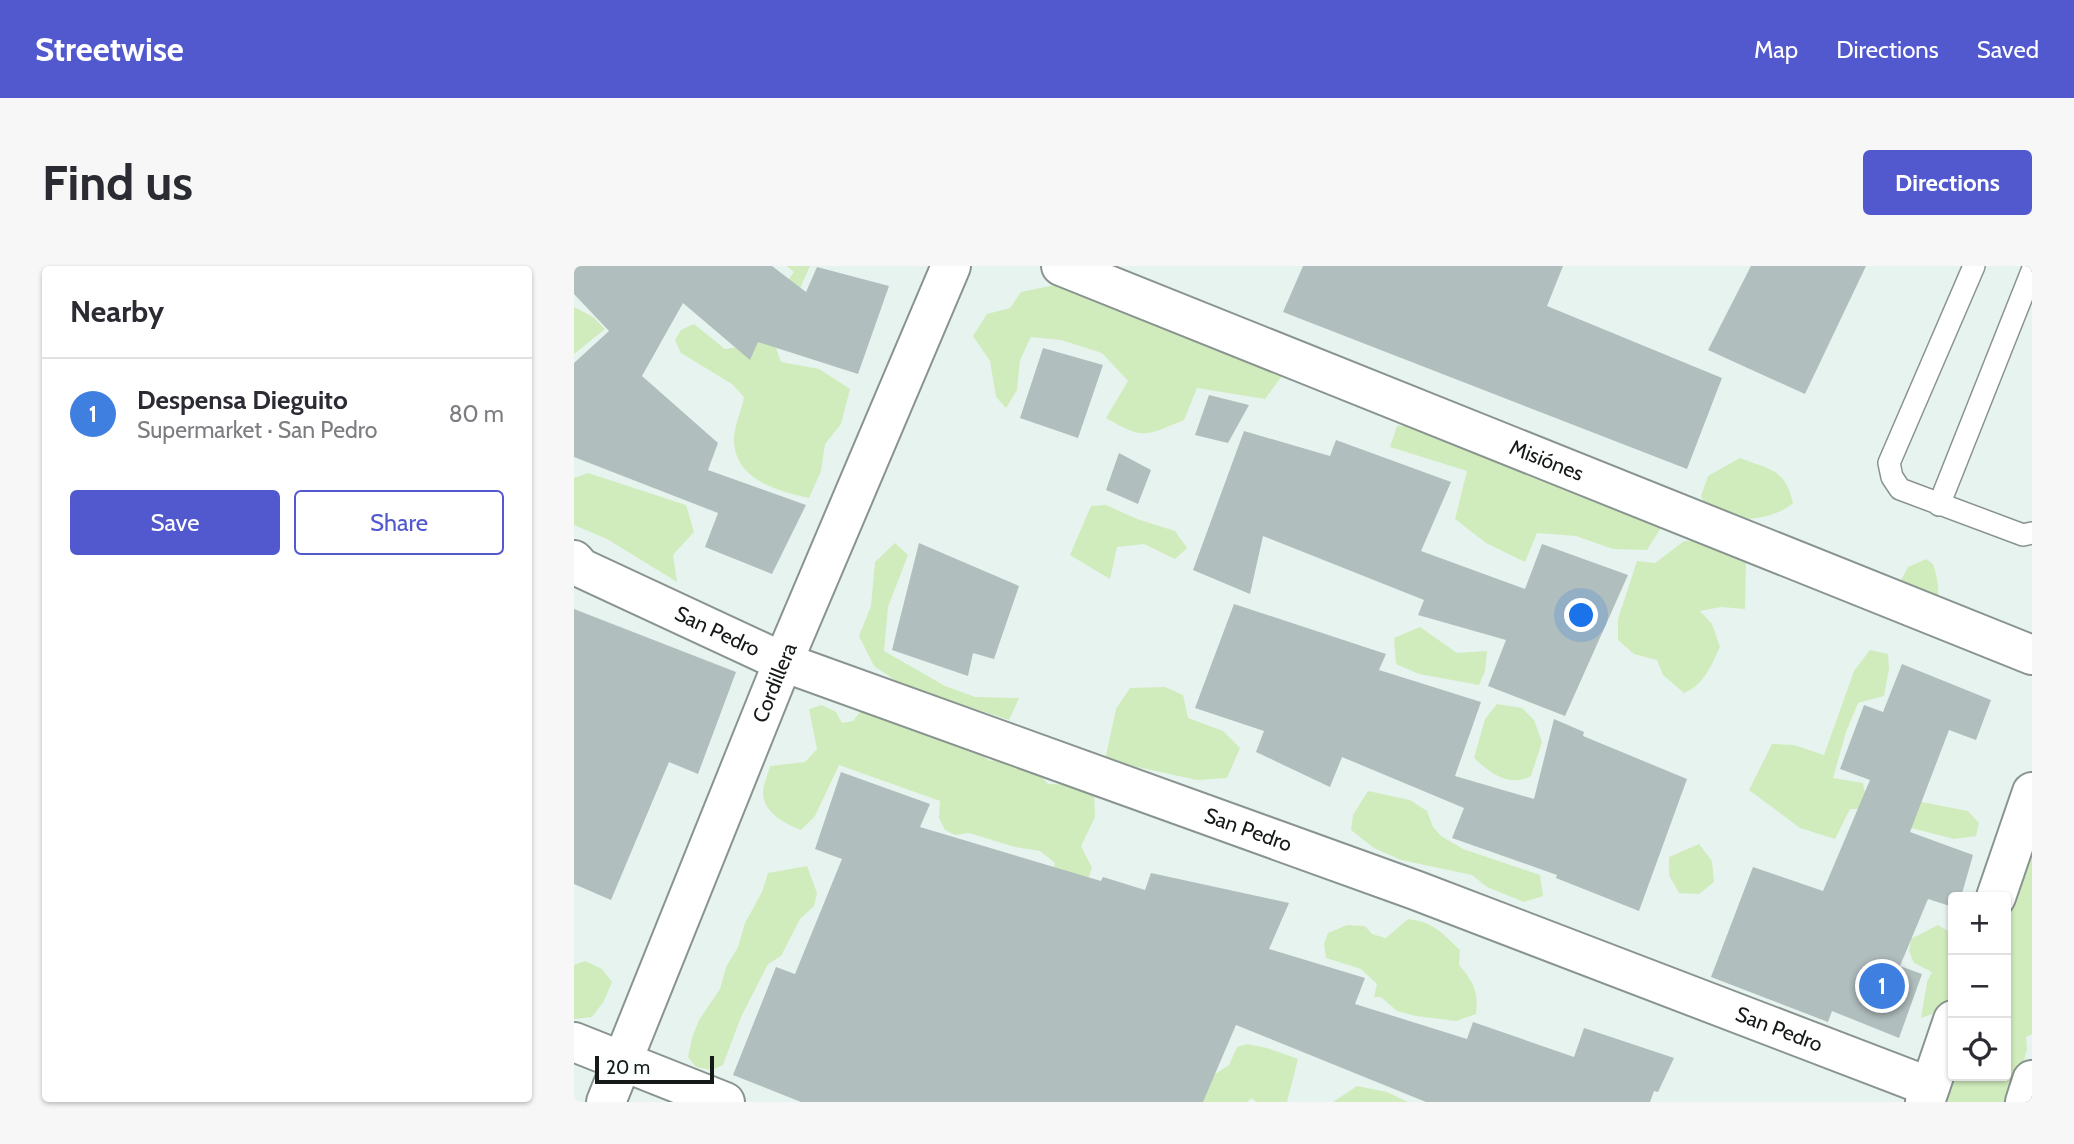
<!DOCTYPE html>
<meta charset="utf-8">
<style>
body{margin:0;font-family:Cabin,sans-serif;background:#f7f7f7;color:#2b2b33}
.controls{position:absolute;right:21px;bottom:21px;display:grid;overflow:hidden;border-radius:7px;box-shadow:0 2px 5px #0004}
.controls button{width:63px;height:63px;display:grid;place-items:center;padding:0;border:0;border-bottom:2px solid #e1e1e2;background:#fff;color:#2b2b33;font:35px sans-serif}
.scale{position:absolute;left:21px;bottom:18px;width:119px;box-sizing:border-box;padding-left:7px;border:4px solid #151917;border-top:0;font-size:19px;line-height:24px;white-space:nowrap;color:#151917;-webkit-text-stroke:5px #fafffd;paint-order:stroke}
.you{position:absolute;left:1008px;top:350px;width:24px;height:24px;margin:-18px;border:5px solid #fff;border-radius:50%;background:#1a73e8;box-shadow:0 0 0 10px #1a73e833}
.badge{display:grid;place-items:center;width:46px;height:46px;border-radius:50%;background:#5259cf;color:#fff;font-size:23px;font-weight:700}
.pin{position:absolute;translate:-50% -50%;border:4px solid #fff;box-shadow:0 2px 7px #0006}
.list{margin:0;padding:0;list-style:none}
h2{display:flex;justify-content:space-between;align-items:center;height:91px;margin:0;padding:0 28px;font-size:30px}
h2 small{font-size:23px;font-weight:400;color:#7c7c81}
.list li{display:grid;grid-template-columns:46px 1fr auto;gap:21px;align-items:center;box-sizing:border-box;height:112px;padding:0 28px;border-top:2px solid #e1e1e2}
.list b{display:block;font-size:26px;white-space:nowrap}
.list p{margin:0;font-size:23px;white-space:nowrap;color:#7c7c81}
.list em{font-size:23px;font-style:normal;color:#7c7c81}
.actions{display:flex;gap:14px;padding:21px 28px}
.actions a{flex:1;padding:16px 0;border:2px solid #5259cf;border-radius:7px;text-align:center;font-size:24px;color:#5259cf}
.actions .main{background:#5259cf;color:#fff}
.icon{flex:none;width:38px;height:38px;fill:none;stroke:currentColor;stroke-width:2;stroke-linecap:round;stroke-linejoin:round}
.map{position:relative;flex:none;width:1458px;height:836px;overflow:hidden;border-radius:7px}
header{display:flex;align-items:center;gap:42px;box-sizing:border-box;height:98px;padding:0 35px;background:#5259cf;color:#fff}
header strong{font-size:33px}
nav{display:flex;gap:38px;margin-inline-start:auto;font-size:24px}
.intro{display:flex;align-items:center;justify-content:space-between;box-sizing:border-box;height:168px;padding:0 42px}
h1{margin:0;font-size:49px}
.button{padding:18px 32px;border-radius:7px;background:#5259cf;color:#fff;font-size:24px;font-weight:700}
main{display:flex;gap:42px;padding:0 42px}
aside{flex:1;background:#fff;border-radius:7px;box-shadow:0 2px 5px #0004}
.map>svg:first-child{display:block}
.green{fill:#d0ecbc}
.building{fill:#b1bebe}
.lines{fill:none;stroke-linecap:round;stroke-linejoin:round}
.lane-casing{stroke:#899490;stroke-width:24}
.street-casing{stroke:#899490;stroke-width:42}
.lane{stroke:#fff;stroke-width:21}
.street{stroke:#fff;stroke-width:38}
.labels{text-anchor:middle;stroke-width:5;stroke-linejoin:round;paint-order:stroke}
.street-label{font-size:21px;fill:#151917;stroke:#fafffd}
</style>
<header>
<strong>Streetwise</strong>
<nav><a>Map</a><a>Directions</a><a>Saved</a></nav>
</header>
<div class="intro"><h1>Find us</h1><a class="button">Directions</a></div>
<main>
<aside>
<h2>Nearby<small></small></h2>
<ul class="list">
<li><span class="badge" style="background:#3f7fe0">1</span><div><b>Despensa Dieguito</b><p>Supermarket · San Pedro</p></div><em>80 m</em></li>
</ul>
<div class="actions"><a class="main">Save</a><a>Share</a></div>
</aside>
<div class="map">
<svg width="1458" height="836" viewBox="0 0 1458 836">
<rect width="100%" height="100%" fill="#e7f3ef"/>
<path class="green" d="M 213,0 L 236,0 L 201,79 L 207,96 L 245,103 L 276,123 L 267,158 L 251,178 L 247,205 L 235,232 C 204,225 160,214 160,173 C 160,160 168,144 170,131 L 158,118 L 107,87 L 101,74 L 107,64 L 120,58 L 151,83 L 163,81 L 220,6 Z
M 481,19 L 691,90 L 708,110 L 691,133 L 623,122 L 610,154 C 571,170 570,174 532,152 L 554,115 L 528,87 L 487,74 L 457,71 L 446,94 L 443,124 L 432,142 L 422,131 L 416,95 L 399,70 L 413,48 L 436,42 L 447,26 Z
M 0,41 L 19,51 L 31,63 L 0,88 Z
M 857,159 L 963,197 L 985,222 L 1087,262 L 1073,284 L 1039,283 L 1002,270 L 963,267 L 951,296 L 912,277 L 881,253 L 893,205 L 816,181 L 823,160 Z
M 1166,192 C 1196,204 1211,202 1219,237 C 1200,254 1159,259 1136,244 C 1132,241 1130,235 1127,230 L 1134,210 Z
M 14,207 L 112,239 L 120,266 L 99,289 L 103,316 L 33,273 L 0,259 L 0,212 Z
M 532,239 L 563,253 L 601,265 L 613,282 L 601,293 L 570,278 L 543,281 L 536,313 L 496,289 L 517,240 Z
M 1110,275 C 1140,275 1148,279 1172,297 L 1171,343 L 1147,341 L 1126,345 L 1138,358 L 1146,381 C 1137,400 1130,419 1110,427 L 1089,409 L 1083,394 L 1060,388 L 1044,374 L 1044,353 L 1063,295 L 1081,297 Z
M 321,277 L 334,289 L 314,341 L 310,385 L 371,420 L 401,431 L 445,432 L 435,454 L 328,419 L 300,400 L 285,370 L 297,340 L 301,296 Z
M 1352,293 L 1359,298 C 1363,311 1366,322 1363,336 L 1326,316 L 1334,301 Z
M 846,361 L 883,387 L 913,385 L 911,405 L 905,419 L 845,408 L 822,398 L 820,372 Z
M 1296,384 L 1314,388 L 1315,403 L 1310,430 L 1284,437 L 1272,466 L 1259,512 L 1289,517 L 1294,543 L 1276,543 L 1261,573 L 1226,562 L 1175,524 L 1198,478 L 1220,479 L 1250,489 L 1280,405 Z
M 591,421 L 609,429 L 614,452 L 649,465 L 666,482 L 653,512 L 623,514 L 531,494 L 542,443 L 556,422 Z
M 923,438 L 948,442 L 960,454 L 968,476 L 957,510 C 935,522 916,507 900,492 L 911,453 Z
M 248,439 L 262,446 L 268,457 L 279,455 L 289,442 L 377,469 L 416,495 L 432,493 L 454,496 L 474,518 L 499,519 L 520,525 L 521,551 L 507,580 L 518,602 L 509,626 L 474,623 L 481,597 L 466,585 L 441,581 L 395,567 L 381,569 L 371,564 L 365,552 L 366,535 L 265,499 L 241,550 L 227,564 C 211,558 189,546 189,527 C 189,519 194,508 196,500 L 231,496 L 243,483 L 235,443 Z
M 794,525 L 836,534 L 853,545 L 859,561 L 867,570 L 889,583 L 966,609 L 969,630 L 950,636 L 913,621 L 898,609 L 827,594 L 800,582 L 777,564 L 779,549 Z
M 1327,532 L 1394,545 L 1405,557 L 1402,570 L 1380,573 L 1337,562 Z
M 1125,578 L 1138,595 L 1140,616 L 1125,628 L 1105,627 L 1095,609 L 1095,591 Z
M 1458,584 L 1458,768 L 1452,771 L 1453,783 L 1439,836 L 1364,836 L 1379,810 L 1432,810 L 1432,631 Z
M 233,600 L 243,627 L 240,640 L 226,653 L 207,690 L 194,698 L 167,751 L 149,799 L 138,804 L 122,801 L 114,791 L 118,772 L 125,754 L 146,723 L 152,701 L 164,681 L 171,657 L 188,626 L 194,607 Z
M 834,653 C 860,656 868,667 886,684 L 885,699 C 899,715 905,726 902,748 L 882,755 L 842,750 L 823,745 L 807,731 L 800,731 L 803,718 L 787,703 L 752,692 L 750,678 L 754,667 L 773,659 L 791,660 L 798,668 L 812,672 Z
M 1364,659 L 1379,668 L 1379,723 L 1367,745 L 1347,752 L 1353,716 L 1358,706 L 1340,697 L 1335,685 L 1337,673 Z
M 11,695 L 28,703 L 38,716 L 30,735 L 18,751 L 0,753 L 0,699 Z
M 673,778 L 693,782 L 724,793 L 713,836 L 682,836 L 678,832 L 673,836 L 598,836 L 655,799 L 663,781 Z
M 783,820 L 813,826 L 834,836 L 759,836 Z"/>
<path class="building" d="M 0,0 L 198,0 L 232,26 L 243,1 L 315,20 L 284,108 L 184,76 L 176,94 L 109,37 L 68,110 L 144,177 L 134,204 L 232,239 L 198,308 L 131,281 L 144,247 L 0,191 L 0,97 L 35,65 L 0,28 Z
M 729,0 L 989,0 L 973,40 L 1148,112 L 1113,203 L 709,46 Z
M 1177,0 L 1292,0 L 1231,128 L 1134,84 Z
M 469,82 L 529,99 L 504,172 L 446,152 Z
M 635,129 L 675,139 L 654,177 L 621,169 Z
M 670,165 L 756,190 L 762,174 L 877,216 L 847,285 L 951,323 L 968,278 L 1054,309 L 991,450 L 914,420 L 932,374 L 844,349 L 850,334 L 689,270 L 676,328 L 619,304 Z
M 545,187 L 577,204 L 564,238 L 532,224 Z
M 345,277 L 445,320 L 420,393 L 399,387 L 394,410 L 318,384 Z
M 660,338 L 812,388 L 805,404 L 907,436 L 881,510 L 960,533 L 980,453 L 1010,466 L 1009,470 L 1113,513 L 1065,645 L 982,612 L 983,609 L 878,572 L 890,542 L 768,491 L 756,521 L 682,486 L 690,465 L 621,442 Z
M 0,343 L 162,406 L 124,508 L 95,496 L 37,634 L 0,618 Z
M 1328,398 L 1417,434 L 1402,474 L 1375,464 L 1336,566 L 1399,589 L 1387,631 L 1379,631 L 1379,641 L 1354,633 L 1326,700 L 1348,708 L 1325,772 L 1258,745 L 1254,756 L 1137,711 L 1179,601 L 1249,625 L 1296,514 L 1266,503 L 1290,439 L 1309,446 Z
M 267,506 L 356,538 L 346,561 L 527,615 L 529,611 L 571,624 L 577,607 L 715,637 L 695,683 L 791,712 L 781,738 L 893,773 L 899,756 L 1000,791 L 1010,762 L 1100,792 L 1084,826 L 1080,825 L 1076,836 L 852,836 L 662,759 L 629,836 L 227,836 L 159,809 L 202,701 L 221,708 L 268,593 L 241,583 Z"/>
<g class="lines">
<defs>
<path id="lane" d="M 1400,0 L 1315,197 L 1318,211 L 1326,223 L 1449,269 L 1458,267
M 1365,239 L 1458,5"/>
<g id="street">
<path id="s1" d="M 487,0 L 1458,389"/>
<path id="s2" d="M 0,294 L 7,302 L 209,396 L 841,624 L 1356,821"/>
<path d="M 1422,631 L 1458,526"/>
<path d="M 0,776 L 151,836"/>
<path id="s3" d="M 32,836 L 209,396 L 377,0"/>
<path d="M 1351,836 L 1379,754"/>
<path d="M 1451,836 L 1458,814"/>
</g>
</defs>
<use href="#lane" class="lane-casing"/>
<use href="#street" class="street-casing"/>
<use href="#lane" class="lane"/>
<use href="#street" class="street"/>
</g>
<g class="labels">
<g class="street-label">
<text dy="7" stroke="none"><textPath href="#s1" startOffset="523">Misiónes</textPath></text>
<text dy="7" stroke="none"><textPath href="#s2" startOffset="161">San Pedro</textPath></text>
<text dy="7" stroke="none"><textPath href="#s3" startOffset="452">Cordillera</textPath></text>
<text dy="7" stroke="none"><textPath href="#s2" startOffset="728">San Pedro</textPath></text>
<text dy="7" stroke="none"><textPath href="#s2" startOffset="1295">San Pedro</textPath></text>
</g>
</g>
</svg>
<div class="controls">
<button>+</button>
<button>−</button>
<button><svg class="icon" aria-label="locate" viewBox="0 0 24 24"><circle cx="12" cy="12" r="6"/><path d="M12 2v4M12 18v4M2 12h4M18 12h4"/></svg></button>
</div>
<div class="scale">20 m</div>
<div class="you"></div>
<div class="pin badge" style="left:1308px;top:720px;background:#3f7fe0">1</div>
</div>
</main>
